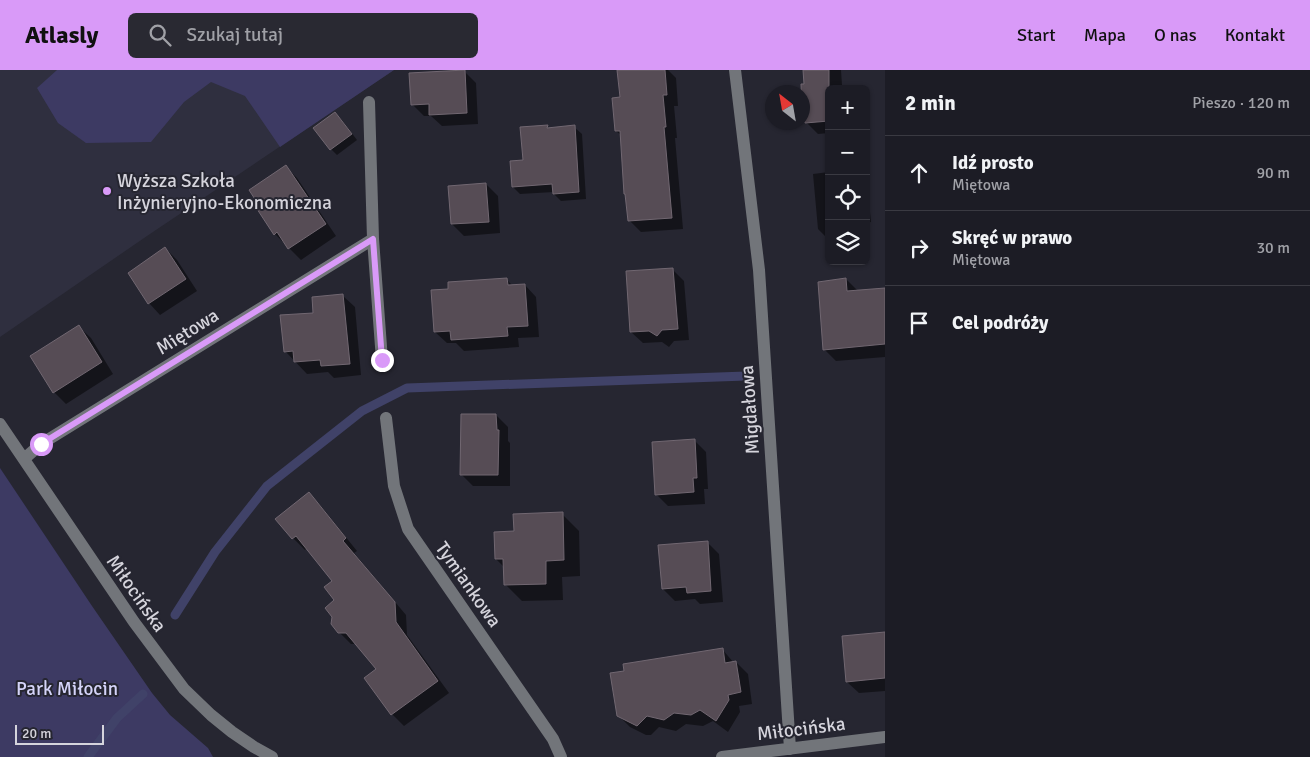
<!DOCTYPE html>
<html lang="pl">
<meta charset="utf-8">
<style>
body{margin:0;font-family:Signika,sans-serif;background:#292932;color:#f1f3f6}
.controls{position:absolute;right:15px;top:15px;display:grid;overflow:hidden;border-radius:8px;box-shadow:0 1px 4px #0004}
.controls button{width:45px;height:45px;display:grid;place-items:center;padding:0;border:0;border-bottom:1px solid #3a3a42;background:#1c1c25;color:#f1f3f6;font:25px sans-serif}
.compass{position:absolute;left:765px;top:15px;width:45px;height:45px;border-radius:50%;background:#1c1c25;box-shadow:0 1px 4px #0004;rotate:329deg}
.scale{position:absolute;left:15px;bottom:12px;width:89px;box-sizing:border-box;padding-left:5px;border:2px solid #d5d4dc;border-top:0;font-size:14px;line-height:18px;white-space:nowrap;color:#d5d4dc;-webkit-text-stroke:4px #262631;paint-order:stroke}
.stop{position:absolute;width:15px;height:15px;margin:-11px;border:4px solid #d99af8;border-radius:50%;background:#fff}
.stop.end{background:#d99af8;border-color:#fff;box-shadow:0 1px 5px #0008}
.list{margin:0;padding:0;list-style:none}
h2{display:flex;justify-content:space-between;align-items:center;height:65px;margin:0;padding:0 20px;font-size:21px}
h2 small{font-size:16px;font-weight:400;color:#a0a1a7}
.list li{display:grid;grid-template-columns:32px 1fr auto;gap:15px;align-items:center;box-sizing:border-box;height:75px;padding:0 20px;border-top:1px solid #3a3a42}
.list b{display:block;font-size:19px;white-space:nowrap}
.list p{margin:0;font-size:16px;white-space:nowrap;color:#a0a1a7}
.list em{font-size:16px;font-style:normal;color:#a0a1a7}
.icon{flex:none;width:28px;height:28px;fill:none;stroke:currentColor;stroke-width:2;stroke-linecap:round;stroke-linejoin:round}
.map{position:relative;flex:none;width:885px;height:687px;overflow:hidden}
header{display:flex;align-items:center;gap:30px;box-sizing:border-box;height:70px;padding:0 25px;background:#d99af8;color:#111}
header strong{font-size:24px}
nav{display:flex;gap:28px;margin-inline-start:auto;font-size:18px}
.search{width:350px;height:45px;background:#292932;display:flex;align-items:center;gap:12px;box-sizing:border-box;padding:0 18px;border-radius:8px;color:#a0a1a7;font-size:19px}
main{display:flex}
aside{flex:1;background:#1c1c25}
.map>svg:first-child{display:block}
.built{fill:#2f2f3f}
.green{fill:#3d3a63}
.shadow{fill:#0007}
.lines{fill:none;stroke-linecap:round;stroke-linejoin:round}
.stream{stroke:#404268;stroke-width:9}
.building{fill:#564c55;stroke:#716771}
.minor{stroke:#72757a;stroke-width:12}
.route{stroke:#d99af8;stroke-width:6}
.poi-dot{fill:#d99af8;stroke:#262631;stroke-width:2}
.labels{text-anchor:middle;stroke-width:4;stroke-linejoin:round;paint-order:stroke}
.poi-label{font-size:19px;fill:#d5d4dc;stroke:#262631;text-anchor:start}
.street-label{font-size:19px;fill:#d5d4dc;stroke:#262631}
.park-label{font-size:19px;fill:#d5d4f9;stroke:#262631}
</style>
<header>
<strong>Atlasly</strong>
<div class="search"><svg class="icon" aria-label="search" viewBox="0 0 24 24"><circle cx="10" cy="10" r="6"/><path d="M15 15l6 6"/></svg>Szukaj tutaj</div>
<nav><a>Start</a><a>Mapa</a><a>O nas</a><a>Kontakt</a></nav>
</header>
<main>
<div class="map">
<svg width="885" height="687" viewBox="0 0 885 687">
<rect width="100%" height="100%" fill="#262631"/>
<path class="built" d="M 0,0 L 394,0 L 147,166 L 0,267 Z"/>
<path class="green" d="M 57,0 L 394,0 L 280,77 L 245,26 L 211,12 L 184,32 L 151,72 L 86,73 L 58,53 L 37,18 Z
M 0,398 L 92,536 L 152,623 L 170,645 L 208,678 L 213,687 L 0,687 Z"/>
<path class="shadow" d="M 619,0 L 668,0 L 676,8 L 678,36 L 674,36 L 677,68 L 675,68 L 683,159 L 641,162 L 629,150 L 622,66 L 616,61 L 621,28 Z
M 804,0 L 841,0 L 842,15 L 845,19 L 829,19 L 829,63 L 818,64 L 806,52 L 806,16 Z
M 464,1 L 476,13 L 478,54 L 442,56 L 431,46 L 424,46 L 412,34 Z
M 335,43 L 341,49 L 357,70 L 337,85 L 331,79 Z
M 547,56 L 550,59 L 574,57 L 582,64 L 586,129 L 561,131 L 554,124 L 554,122 L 520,124 L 513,117 L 524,91 Z
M 286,97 L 297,108 L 336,166 L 301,190 L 275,164 L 259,140 Z
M 829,102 L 829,170 L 818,159 L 813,104 Z
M 866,111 L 867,112 L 871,152 L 866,153 Z
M 486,114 L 498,126 L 500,163 L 464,166 L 452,154 Z
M 165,178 L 177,190 L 197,221 L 160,245 L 149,233 Z
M 672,199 L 684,211 L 689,270 L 674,271 L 669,277 L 662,272 L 643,273 L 631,262 Z
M 846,209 L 858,221 L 885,219 L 885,287 L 836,291 L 824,279 Z
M 507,210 L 513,216 L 525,215 L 536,227 L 539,267 L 518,268 L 519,277 L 464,281 L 456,273 L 447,273 L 435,262 Z
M 343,226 L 355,237 L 361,305 L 334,308 L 328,302 L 307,304 L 285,281 L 314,244 Z
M 79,257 L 91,268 L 113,304 L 66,334 L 54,322 Z
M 496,345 L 508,357 L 508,371 L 510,373 L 510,416 L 473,416 L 461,404 Z
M 694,370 L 706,382 L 708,419 L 704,419 L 705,434 L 668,436 L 656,424 Z
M 309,423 L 320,435 L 357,481 L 354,483 L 406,545 L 407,565 L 449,623 L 404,656 L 392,644 L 378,599 L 357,574 L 351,574 L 339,562 L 334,511 L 307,478 L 305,480 L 293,468 Z
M 562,444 L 579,461 L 580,506 L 562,507 L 563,530 L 522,531 L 505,514 L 505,498 L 496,489 L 515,462 Z
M 707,472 L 719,484 L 723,532 L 700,534 L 695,529 L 675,531 L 663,519 Z
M 885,563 L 885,621 L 859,623 L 847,612 Z
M 722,579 L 734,593 L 736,592 L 748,604 L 752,634 L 739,636 L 740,642 L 728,662 L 713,651 L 703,656 L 686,654 L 676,661 L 659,657 L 651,665 L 646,665 L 630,657 L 618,645 Z"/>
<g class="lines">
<path class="stream" d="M 175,545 L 215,482 L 267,416 L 362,341 L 407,318 L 746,306
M 88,687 L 117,648 L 143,624"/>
</g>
<path class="building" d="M 465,0 L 467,43 L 429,45 L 429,34 L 411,35 L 409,3 Z
M 617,0 L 665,0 L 667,25 L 663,25 L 666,57 L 664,57 L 672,148 L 628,151 L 625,124 L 624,124 L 620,61 L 615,61 L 612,28 L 620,27 Z
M 803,0 L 829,0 L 829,51 L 805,53 L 804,41 L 802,41 L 801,14 L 804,14 Z
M 335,42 L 352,64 L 330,80 L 313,58 Z
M 548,55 L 547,58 L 575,55 L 579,122 L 553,124 L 552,114 L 512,117 L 510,91 L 523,90 L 520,57 Z
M 286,95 L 326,154 L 288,179 L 277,162 L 274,165 L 257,139 L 260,137 L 249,120 Z
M 486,113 L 489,152 L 451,154 L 448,116 Z
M 165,177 L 186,209 L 148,234 L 128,203 Z
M 673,198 L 678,259 L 662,260 L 657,266 L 649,261 L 630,262 L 626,201 Z
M 507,208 L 508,215 L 525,214 L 528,256 L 507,257 L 508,266 L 451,270 L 450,261 L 434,262 L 431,220 L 448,219 L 448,212 Z
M 846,208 L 847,221 L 885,218 L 885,274 L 823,280 L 818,212 Z
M 343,224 L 350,294 L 321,296 L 320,290 L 294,292 L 293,281 L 284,282 L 280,245 L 313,243 L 312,227 Z
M 79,255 L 102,292 L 53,323 L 30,286 Z
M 461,344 L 496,344 L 497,360 L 499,360 L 498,405 L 460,405 Z
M 695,369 L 697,408 L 693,408 L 694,422 L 655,425 L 652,372 Z
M 309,422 L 346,468 L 343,471 L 395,532 L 396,552 L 438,611 L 391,645 L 364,608 L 376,599 L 346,563 L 338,563 L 331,554 L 332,547 L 325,538 L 334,530 L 324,517 L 332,511 L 296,466 L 292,469 L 275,449 Z
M 563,442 L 564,490 L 546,491 L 546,514 L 504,515 L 503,489 L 495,489 L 494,462 L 514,461 L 513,444 Z
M 708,471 L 711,521 L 687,523 L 686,517 L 662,519 L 658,475 Z
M 885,562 L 885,608 L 846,612 L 842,566 Z
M 723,578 L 725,593 L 736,591 L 741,622 L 728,625 L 729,630 L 716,651 L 700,640 L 691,645 L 674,643 L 664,650 L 647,646 L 637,656 L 617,646 L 610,603 L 624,601 L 623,594 Z"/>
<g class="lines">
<path class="minor" d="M 735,0 L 759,200 L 790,679
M 369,32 L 373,169 L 382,290
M 386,348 L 394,416 L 408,459 L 553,669 L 561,687
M 0,354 L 134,552 L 184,619 L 211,645 L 232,662 L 254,677 L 272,687
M 24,389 L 41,374 L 373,169
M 722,687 L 885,667"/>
</g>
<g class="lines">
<path class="route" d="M 41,374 L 373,169 L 382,290"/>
</g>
<circle class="poi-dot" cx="107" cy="121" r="5"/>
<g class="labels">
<g class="poi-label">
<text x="117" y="117">Wyższa Szkoła<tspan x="117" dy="22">Inżynieryjno-Ekonomiczna</tspan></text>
</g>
<g class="street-label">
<text transform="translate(187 261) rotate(-32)" y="7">Miętowa</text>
<text transform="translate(749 340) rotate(-94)" y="7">Migdałowa</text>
<text transform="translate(469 514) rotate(55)" y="7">Tymiankowa</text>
<text transform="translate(137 523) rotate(55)" y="7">Miłocińska</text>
<text transform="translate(801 658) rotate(-7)" y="7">Miłocińska</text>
</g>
<g class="park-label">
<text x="67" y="625">Park Miłocin</text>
</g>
</g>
</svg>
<div class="controls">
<button>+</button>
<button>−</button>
<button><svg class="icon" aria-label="locate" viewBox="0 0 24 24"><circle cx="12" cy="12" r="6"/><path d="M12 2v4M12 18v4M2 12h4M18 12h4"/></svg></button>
<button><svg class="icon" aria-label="layers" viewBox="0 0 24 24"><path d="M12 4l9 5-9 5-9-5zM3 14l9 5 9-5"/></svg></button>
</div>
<svg class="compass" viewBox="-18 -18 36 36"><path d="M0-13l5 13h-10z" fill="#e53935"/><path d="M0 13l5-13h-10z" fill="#a0a1a7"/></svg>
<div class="scale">20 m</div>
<div class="stop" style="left:41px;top:374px"></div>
<div class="stop end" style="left:382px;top:290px"></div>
</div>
<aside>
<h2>2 min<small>Pieszo · 120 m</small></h2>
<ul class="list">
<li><svg class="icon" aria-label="ahead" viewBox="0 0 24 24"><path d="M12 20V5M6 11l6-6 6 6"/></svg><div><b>Idź prosto</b><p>Miętowa</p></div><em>90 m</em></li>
<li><svg class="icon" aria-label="right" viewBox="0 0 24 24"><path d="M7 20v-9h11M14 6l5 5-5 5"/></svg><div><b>Skręć w prawo</b><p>Miętowa</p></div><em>30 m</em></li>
<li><svg class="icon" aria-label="arrive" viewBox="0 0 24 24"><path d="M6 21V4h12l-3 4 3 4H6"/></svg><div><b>Cel podróży</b></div></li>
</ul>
</aside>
</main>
